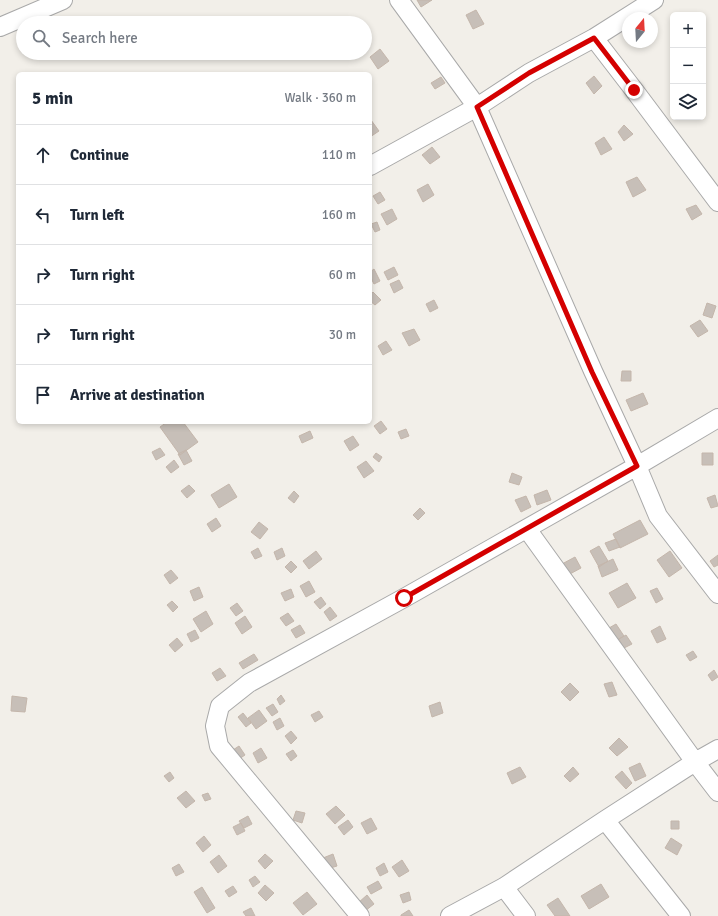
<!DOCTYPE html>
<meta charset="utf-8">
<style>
body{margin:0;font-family:Signika,sans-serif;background:#f6f6f7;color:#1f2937}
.controls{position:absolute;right:12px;top:12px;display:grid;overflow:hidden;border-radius:6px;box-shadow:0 2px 6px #0003}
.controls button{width:36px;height:36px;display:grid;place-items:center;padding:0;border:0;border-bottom:1px solid #e0e1e3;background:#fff;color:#1f2937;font:20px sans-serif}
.compass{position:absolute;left:622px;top:12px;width:36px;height:36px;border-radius:50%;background:#fff;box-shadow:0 2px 6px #0003;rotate:18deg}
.stop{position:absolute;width:12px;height:12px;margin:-9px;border:3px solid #d40000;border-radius:50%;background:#fff}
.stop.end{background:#d40000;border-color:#fff;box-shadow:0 1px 4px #0008}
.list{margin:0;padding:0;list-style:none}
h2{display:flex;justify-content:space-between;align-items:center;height:52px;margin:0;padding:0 16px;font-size:17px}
h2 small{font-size:13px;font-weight:400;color:#747a83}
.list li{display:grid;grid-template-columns:26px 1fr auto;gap:12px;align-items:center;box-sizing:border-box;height:60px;padding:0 16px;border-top:1px solid #e0e1e3}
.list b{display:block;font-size:15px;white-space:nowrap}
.list em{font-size:13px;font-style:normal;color:#747a83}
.icon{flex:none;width:22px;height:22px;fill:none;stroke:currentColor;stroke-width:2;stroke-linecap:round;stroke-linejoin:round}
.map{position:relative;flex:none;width:718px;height:916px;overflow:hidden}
.search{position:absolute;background:#fff;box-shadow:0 2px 6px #0003;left:16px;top:16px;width:356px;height:44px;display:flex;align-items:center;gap:10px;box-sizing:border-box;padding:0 14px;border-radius:22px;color:#747a83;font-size:15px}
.panel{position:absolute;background:#fff;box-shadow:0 2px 6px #0003;left:16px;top:72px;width:356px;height:352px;border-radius:6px}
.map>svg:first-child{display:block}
.building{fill:#c7bfb8;stroke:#c4b6ab}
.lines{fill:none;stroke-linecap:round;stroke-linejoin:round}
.street-casing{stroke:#a9a9a9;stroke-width:20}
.street{stroke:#fff;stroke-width:18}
.route{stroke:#d40000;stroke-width:5}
</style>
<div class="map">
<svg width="718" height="916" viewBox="0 0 718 916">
<rect width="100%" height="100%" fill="#f2efe9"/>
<path class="building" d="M 417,0 L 432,0 L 421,7 Z
M 476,10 L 484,24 L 473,29 L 466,15 Z
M 380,49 L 389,61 L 378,69 L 370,57 Z
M 594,76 L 602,86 L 594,94 L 586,83 Z
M 441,77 L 445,83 L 435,89 L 431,83 Z
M 370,120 L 371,120 L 379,131 L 370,137 Z
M 624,125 L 633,134 L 624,141 L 618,132 Z
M 604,137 L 612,149 L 601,155 L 595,143 Z
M 432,147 L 440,157 L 430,164 L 422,155 Z
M 637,177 L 646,190 L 633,197 L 626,182 Z
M 428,184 L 434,195 L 423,202 L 417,190 Z
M 380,192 L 385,200 L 378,204 L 373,196 Z
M 696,205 L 702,214 L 692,220 L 686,209 Z
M 392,209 L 397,219 L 387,225 L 381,214 Z
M 377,222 L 380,230 L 375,232 L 371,224 Z
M 394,267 L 398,275 L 388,280 L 384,272 Z
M 374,269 L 380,281 L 374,284 L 370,276 L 370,272 Z
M 399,280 L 403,288 L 394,293 L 390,284 Z
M 373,292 L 381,300 L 375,305 L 370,301 L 370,295 Z
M 434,300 L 438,308 L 430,312 L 426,304 Z
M 707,303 L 716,306 L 712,318 L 703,315 Z
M 700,320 L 708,331 L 698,337 L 690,326 Z
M 414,329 L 420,340 L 409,346 L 402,333 Z
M 386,341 L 392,350 L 383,355 L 378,346 Z
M 622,371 L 631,371 L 631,381 L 621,381 Z
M 643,393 L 648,404 L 631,411 L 626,400 Z
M 381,421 L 387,429 L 380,434 L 374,426 Z
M 167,422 L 183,422 L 198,442 L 180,455 L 160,427 Z
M 406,429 L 409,436 L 401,439 L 398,432 Z
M 310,431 L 313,438 L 302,443 L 299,436 Z
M 353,436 L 359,445 L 350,451 L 344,441 Z
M 160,448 L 165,455 L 156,460 L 152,452 Z
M 186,450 L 192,461 L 184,465 L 178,454 Z
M 376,453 L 382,457 L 379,462 L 373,457 Z
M 702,453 L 713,453 L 713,465 L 702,465 Z
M 174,460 L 179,467 L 171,473 L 166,467 Z
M 366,461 L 374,471 L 364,478 L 357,467 Z
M 512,473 L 522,477 L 519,485 L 509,482 Z
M 229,484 L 237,497 L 219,508 L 211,495 Z
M 189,485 L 195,491 L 187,498 L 181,491 Z
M 547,490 L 551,500 L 537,505 L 534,495 Z
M 294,491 L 299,496 L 294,503 L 288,498 Z
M 715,495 L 718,506 L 711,508 L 707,498 Z
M 526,496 L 531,507 L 521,512 L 515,500 Z
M 420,508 L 425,513 L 418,520 L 413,515 Z
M 216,518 L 221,526 L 212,532 L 207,524 Z
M 640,520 L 648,534 L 620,548 L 613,534 Z
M 259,522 L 268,529 L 260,539 L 251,532 Z
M 616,539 L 620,547 L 609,551 L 605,543 Z
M 599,546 L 608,561 L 599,567 L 590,551 Z
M 258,548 L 262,556 L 255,559 L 251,552 Z
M 282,548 L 285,556 L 277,560 L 274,552 Z
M 316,551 L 322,559 L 309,569 L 303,561 Z
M 670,551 L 682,568 L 669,577 L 657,560 Z
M 718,555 L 718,565 L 714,567 L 710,561 Z
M 575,557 L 581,568 L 568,575 L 562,564 Z
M 613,559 L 618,570 L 602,577 L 598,566 Z
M 291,561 L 297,567 L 291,573 L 285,567 Z
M 171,570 L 178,578 L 170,584 L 164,575 Z
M 309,581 L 315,592 L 306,597 L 300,586 Z
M 627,583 L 636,598 L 618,608 L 609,593 Z
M 199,587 L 203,597 L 194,601 L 190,591 Z
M 657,588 L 663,599 L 656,603 L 650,591 Z
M 291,589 L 294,597 L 285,601 L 281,593 Z
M 321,597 L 326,604 L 320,609 L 314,602 Z
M 172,601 L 178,607 L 173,612 L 167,605 Z
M 237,603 L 243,611 L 236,616 L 230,608 Z
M 330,607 L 337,616 L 330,621 L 324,612 Z
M 206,611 L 213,624 L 201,632 L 193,619 Z
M 288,613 L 294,621 L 286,626 L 280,618 Z
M 245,616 L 252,627 L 242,634 L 235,623 Z
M 616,624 L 624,636 L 617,640 L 609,628 Z
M 300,625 L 305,633 L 296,638 L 291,630 Z
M 660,626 L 666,639 L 657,643 L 651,631 Z
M 195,630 L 199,638 L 191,642 L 187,634 Z
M 626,635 L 632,644 L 624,648 L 619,639 Z
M 177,638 L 183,645 L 175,652 L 169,645 Z
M 693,651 L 697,657 L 690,661 L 686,655 Z
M 254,654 L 258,660 L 243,669 L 239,663 Z
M 220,668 L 226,676 L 217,681 L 212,673 Z
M 714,670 L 718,677 L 712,681 L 708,675 Z
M 612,682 L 617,695 L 609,697 L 604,684 Z
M 570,683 L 579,692 L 570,701 L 561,692 Z
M 281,695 L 285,701 L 280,705 L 277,699 Z
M 12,696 L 27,698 L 25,712 L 11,711 Z
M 440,702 L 443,713 L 432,717 L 429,706 Z
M 273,704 L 278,712 L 272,716 L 266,708 Z
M 259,710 L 267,721 L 256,729 L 248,718 Z
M 319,711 L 323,717 L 315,722 L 311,715 Z
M 243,713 L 251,723 L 246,727 L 238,717 Z
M 280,718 L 284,726 L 277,730 L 273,722 Z
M 291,731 L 297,738 L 291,744 L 285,736 Z
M 619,738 L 628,747 L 617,756 L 609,748 Z
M 239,746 L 245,755 L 239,759 L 233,750 Z
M 261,748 L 267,758 L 258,763 L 253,753 Z
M 293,750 L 297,756 L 291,761 L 286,754 Z
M 640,763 L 646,776 L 635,781 L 629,768 Z
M 520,767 L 526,777 L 512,784 L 507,773 Z
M 573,767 L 579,774 L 570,782 L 564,776 Z
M 622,771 L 632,783 L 626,789 L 615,777 Z
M 170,772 L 174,778 L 169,782 L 164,776 Z
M 186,791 L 195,801 L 186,808 L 177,798 Z
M 208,793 L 211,799 L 205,801 L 202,795 Z
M 336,806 L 345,815 L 335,824 L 326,814 Z
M 296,811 L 305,813 L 302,823 L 293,820 Z
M 248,816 L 252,824 L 244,828 L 239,821 Z
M 371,818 L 377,829 L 367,834 L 361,823 Z
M 348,820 L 353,827 L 344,835 L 338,827 Z
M 671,821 L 679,821 L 679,829 L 671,829 Z
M 241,823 L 245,831 L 237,835 L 233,827 Z
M 204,836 L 211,845 L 203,852 L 196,843 Z
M 671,838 L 682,845 L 677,855 L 665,848 Z
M 265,854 L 273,861 L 265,869 L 258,861 Z
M 333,854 L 337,866 L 327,869 L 323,858 Z
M 219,855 L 227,866 L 218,873 L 210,862 Z
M 402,860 L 409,871 L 399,877 L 392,867 Z
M 384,863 L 388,872 L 380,876 L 376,868 Z
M 179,864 L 184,872 L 176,876 L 172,868 Z
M 255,876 L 260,882 L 253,887 L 249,880 Z
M 378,881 L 382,888 L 371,894 L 367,887 Z
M 601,884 L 609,897 L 589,909 L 581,896 Z
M 265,885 L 274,893 L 266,901 L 258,893 Z
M 233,886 L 237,892 L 229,897 L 225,891 Z
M 202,887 L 215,908 L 207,913 L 194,892 Z
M 307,892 L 317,904 L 303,915 L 293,903 Z
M 409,892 L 411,900 L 403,903 L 400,895 Z
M 367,895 L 374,904 L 365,911 L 358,903 Z
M 558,898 L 570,916 L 555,916 L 547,905 Z
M 251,908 L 255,916 L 246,916 L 243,912 Z
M 409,910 L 413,916 L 401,916 L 401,915 Z"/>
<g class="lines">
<defs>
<path id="street" d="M 399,0 L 477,107 L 593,371 L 637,466 L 658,516 L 718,594
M 0,27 L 63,0
M 594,38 L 634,90 L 718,202
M 370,166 L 477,107 L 529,73 L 594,38 L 654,0
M 527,529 L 695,762 L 718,792
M 605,820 L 681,916
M 504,887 L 526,916
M 360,916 L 219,746 L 215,726 L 220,706 L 249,683 L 404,598 L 637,466 L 718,418
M 450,916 L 504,887 L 605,820 L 695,762 L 718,749"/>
</defs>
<use href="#street" class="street-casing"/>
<use href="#street" class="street"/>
</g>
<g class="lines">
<path class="route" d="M 404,598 L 637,466 L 592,372 L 477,107 L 529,73 L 594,38 L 634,90"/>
</g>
</svg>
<div class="controls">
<button>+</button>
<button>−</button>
<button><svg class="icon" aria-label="layers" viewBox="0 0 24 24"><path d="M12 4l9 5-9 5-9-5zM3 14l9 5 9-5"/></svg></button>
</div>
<svg class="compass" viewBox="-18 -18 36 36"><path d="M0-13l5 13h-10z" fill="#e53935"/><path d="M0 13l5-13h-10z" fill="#747a83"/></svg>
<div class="stop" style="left:404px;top:598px"></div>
<div class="stop end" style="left:634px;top:90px"></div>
<div class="search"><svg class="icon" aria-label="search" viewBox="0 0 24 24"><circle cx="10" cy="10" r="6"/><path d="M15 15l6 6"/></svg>Search here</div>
<section class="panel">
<h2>5 min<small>Walk · 360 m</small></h2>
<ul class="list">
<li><svg class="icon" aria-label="ahead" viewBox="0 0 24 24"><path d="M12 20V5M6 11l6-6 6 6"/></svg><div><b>Continue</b></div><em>110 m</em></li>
<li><svg class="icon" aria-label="left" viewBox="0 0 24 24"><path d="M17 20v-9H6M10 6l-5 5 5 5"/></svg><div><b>Turn left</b></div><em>160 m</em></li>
<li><svg class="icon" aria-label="right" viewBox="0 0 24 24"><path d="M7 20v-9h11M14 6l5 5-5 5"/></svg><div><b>Turn right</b></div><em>60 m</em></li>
<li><svg class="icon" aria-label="right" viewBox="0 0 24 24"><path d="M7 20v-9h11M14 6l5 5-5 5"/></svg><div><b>Turn right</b></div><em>30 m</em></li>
<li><svg class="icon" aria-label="arrive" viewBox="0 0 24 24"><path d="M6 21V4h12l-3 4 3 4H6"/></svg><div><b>Arrive at destination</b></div></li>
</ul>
</section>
</div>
